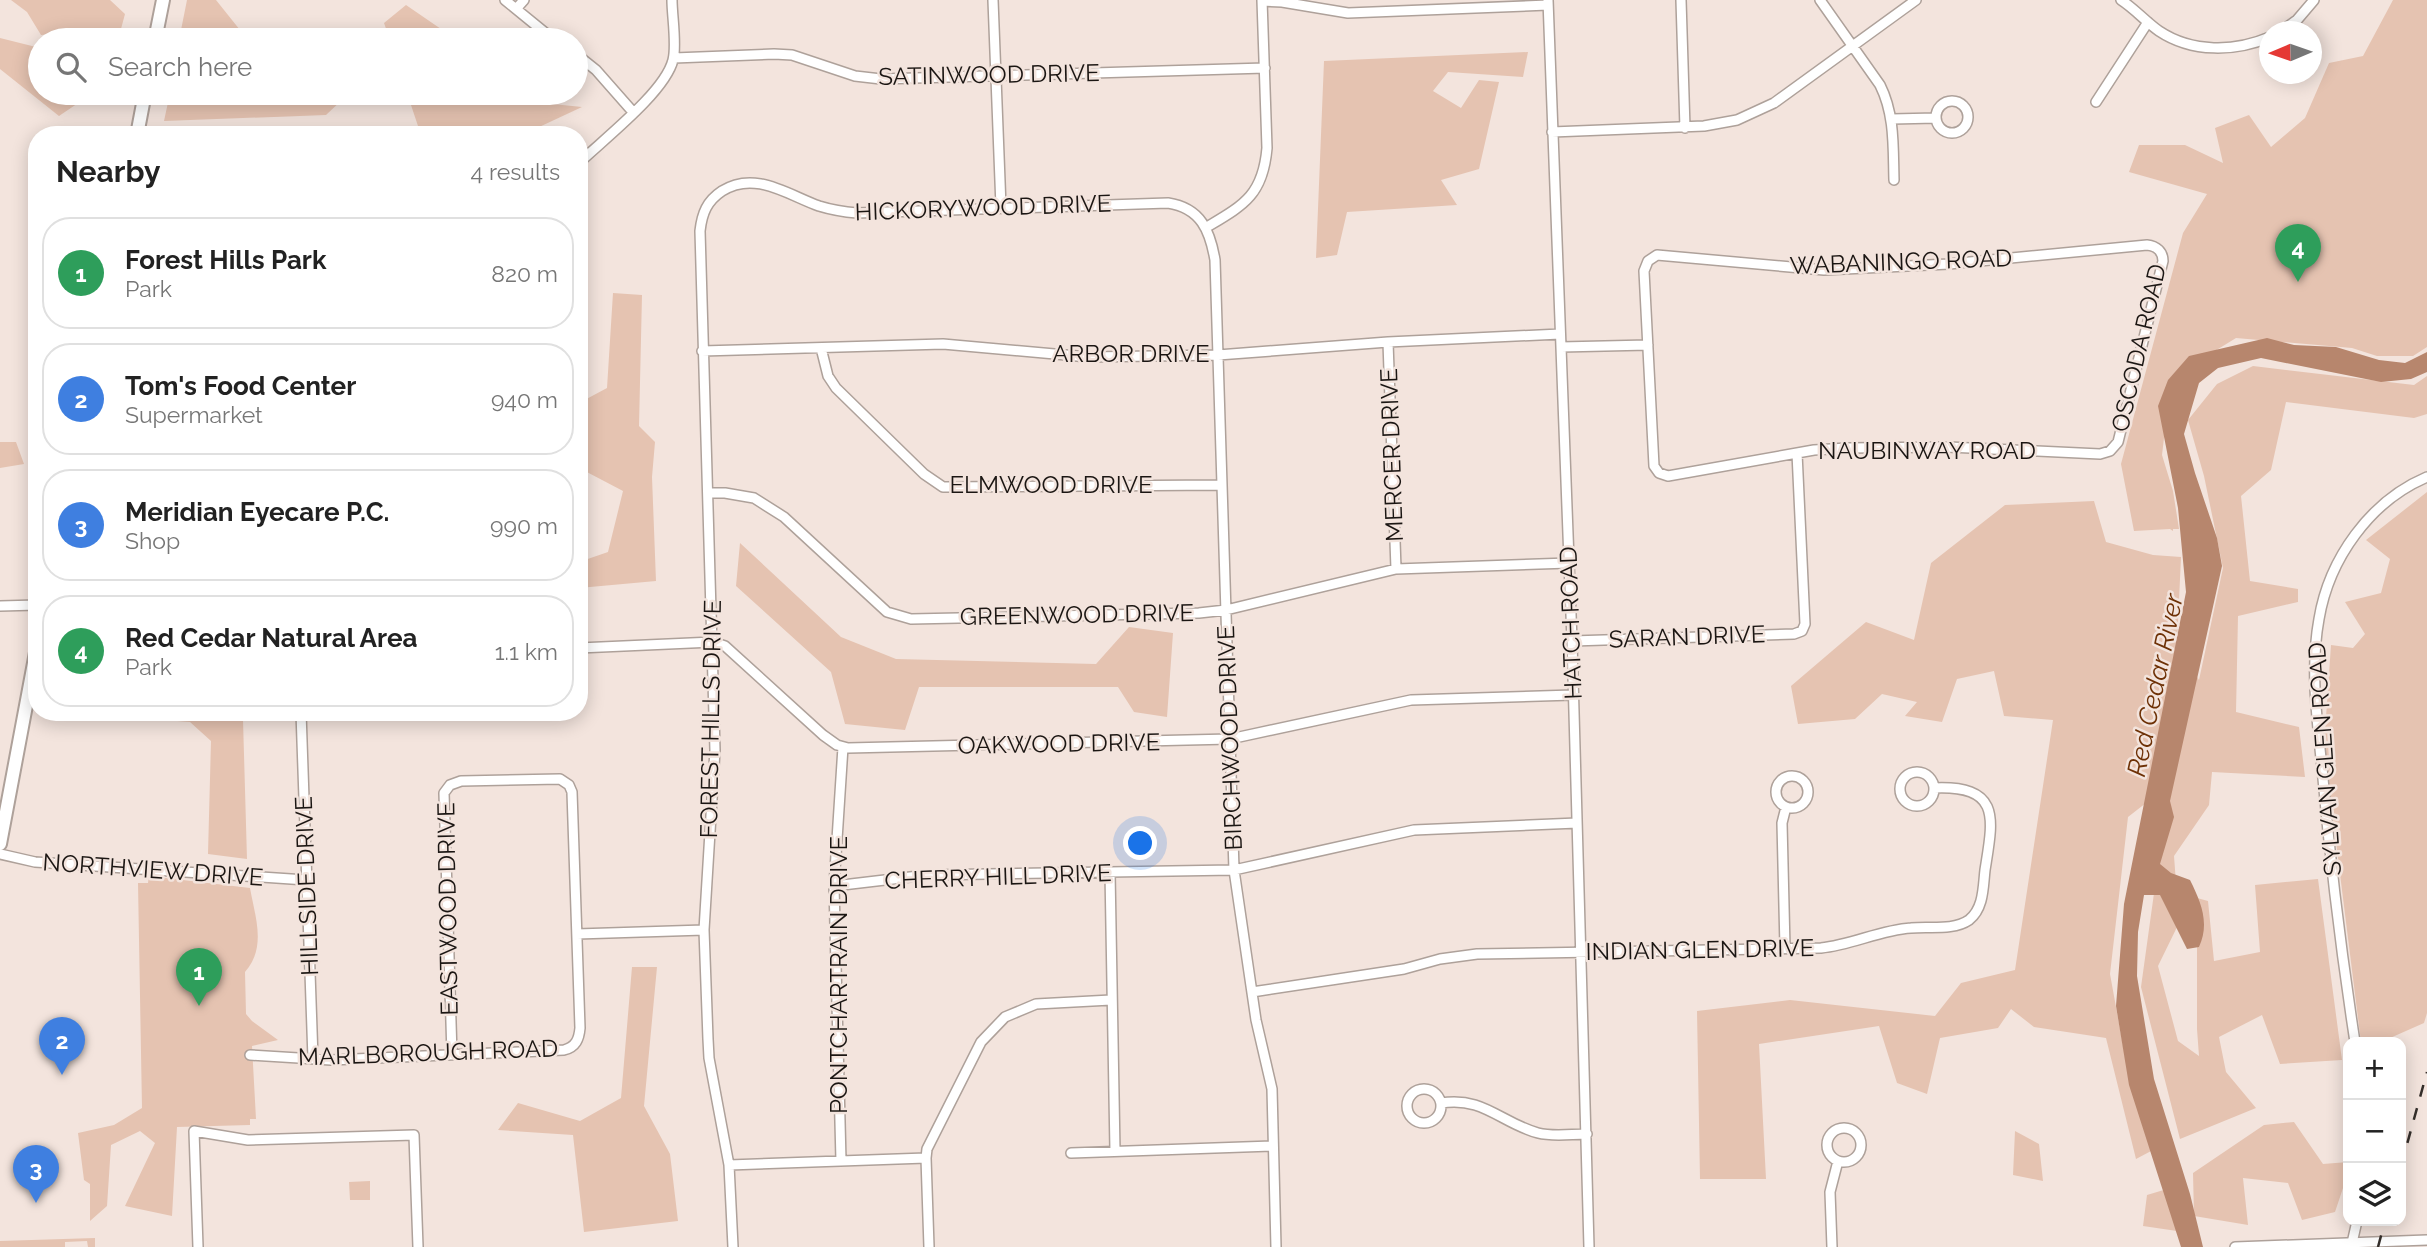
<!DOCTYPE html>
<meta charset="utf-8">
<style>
body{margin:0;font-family:Raleway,sans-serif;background:#f2f2f2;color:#222}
.controls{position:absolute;right:21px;bottom:21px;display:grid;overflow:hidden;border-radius:14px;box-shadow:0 4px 18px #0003}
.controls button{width:63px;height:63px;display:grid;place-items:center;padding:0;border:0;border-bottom:2px solid #e0e0e0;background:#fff;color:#222;font:35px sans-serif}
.compass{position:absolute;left:2259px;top:21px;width:63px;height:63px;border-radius:50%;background:#fff;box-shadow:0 4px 18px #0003;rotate:268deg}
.you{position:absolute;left:1141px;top:844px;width:24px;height:24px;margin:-18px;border:5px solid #fff;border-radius:50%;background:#1a73e8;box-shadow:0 0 0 10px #1a73e833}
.badge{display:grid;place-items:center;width:46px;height:46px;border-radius:50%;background:#0f766e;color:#fff;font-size:23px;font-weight:700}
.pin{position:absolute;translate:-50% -58px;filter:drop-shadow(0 2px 4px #0008)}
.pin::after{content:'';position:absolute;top:37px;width:24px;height:21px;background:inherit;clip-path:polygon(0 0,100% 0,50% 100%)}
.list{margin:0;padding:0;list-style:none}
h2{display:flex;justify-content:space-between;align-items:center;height:91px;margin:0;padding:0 28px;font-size:30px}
h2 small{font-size:23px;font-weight:400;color:#767676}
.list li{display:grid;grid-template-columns:46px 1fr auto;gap:21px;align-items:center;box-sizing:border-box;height:112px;margin:0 14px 14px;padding:0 14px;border:2px solid #e0e0e0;border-radius:28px}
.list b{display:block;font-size:26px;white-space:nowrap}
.list p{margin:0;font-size:23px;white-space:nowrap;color:#767676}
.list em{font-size:23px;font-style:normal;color:#767676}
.icon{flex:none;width:38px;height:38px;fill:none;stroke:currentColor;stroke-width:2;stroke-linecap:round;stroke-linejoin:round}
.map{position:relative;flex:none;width:2427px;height:1247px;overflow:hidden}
.search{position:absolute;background:#fff;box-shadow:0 4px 18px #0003;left:28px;top:28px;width:560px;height:77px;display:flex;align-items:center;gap:18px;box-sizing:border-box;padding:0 24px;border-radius:38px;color:#767676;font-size:26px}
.panel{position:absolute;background:#fff;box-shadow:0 4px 18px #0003;left:28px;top:126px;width:560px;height:595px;border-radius:28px}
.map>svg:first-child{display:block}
.green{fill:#e5c3b1}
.water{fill:#b7866d}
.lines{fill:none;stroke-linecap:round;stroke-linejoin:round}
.minor-casing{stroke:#aea19a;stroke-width:12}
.major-casing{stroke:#aea19a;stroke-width:16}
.minor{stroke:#fff;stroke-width:9}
.major{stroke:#fff;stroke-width:12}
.rail{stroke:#352f2b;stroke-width:2.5;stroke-dasharray:12 12;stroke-linecap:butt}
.labels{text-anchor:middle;stroke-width:5;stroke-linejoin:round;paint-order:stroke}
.street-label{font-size:24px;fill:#1b1613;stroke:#f3e4dd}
.water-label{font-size:26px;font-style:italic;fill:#6e3106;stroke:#f3e4dd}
</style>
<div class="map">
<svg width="2427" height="1247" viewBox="0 0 2427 1247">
<rect width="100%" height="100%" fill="#f3e4dd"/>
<path class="green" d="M 11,0 L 110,0 L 125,14 L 118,40 L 83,40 L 74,32 L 41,35 L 27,12 Z
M 187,0 L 216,0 L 248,40 L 179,40 Z
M 2393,0 L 2427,0 L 2427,347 L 2413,356 L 2377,356 L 2352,348 L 2236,338 L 2171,378 L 2162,455 L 2173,491 L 2179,529 L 2173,529 L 2173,531 L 2170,529 L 2134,531 L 2121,464 L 2183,233 L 2207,194 L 2129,172 L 2139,145 L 2185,145 L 2223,163 L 2215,128 L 2249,115 L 2271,147 L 2305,118 L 2329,63 L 2363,56 Z
M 406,5 L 457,40 L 390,40 L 384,23 Z
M 0,38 L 40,48 L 40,93 L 93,93 L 59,116 L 0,69 Z
M 1528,52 L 1523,77 L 1448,72 L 1433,91 L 1461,108 L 1479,80 L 1499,82 L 1479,169 L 1441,180 L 1457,205 L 1347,212 L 1337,255 L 1316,258 L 1324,61 Z
M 170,93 L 341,93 L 343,99 L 326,115 L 164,121 Z
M 407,93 L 516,93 L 523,101 L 582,107 L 522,135 L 421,135 Z
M 613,293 L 642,295 L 639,426 L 655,442 L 652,477 L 656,581 L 579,588 L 579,562 L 608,552 L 623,491 L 583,470 L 579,411 L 579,403 L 607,388 Z
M 2253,366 L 2414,385 L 2427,376 L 2427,414 L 2414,418 L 2286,402 L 2271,470 L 2241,496 L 2250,581 L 2298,589 L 2298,602 L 2238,616 L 2236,712 L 2299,727 L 2305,777 L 2212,772 L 2209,805 L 2174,856 L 2179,923 L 2158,966 L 2178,1041 L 2199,1056 L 2197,1029 L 2197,898 L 2208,901 L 2214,961 L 2260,952 L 2255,885 L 2318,879 L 2342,1060 L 2280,1064 L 2262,1015 L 2219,1037 L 2226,1072 L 2256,1108 L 2180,1139 L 2141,987 L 2169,785 L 2128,817 L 2110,974 L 2128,1073 L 2153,1150 L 2136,1159 L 2106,1038 L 2034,1027 L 2011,1009 L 1998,1028 L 1940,1038 L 1927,1094 L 1897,1083 L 1879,1026 L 1759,1044 L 1766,1179 L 1700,1179 L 1697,1011 L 1790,1000 L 1935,1016 L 1961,983 L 2015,970 L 2053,720 L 2004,716 L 1994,671 L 1957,679 L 1942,722 L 1905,716 L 1917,702 L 1882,694 L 1855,719 L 1798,724 L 1791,686 L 1866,622 L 1914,640 L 1931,563 L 2005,505 L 2094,501 L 2106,542 L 2153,555 L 2181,557 L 2177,644 L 2199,680 L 2223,568 L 2204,476 L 2188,420 L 2217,384 Z
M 0,442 L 16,442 L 24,464 L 0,468 Z
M 2427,492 L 2427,1013 L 2424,1023 L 2381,1042 L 2361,1042 L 2324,746 L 2331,645 L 2353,648 L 2365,634 L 2345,602 L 2381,593 L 2390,559 L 2366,540 Z
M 740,543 L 841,637 L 896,659 L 1096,664 L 1129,627 L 1173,633 L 1167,717 L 1134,712 L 1118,687 L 919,687 L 905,730 L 845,724 L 831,672 L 736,586 Z
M 139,712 L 229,712 L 243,720 L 247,859 L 208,854 L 211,741 L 190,722 L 139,718 Z
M 149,876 L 250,888 C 255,917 267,947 245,972 L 246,1014 L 252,1021 L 278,1040 L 252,1046 L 256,1119 L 250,1119 L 250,1125 L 177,1127 L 172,1216 L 125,1206 L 155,1143 L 140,1131 L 111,1145 L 107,1206 L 90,1221 L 90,1184 L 84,1180 L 78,1133 L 114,1125 L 142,1108 L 138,883 L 148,883 Z
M 632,967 L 657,967 L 644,1106 L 670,1154 L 678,1221 L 584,1232 L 573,1135 L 498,1130 L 518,1103 L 580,1121 L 621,1098 Z
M 2294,1122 L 2323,1164 L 2348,1162 L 2348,1173 L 2335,1212 L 2302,1220 L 2288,1183 L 2243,1178 L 2248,1225 L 2194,1216 L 2193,1173 L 2264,1125 Z
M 2015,1131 L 2039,1144 L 2043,1181 L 2013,1175 Z
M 370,1181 L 370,1200 L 350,1200 L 349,1182 Z
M 2167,1189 L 2177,1231 L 2143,1226 L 2147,1195 Z
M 95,1238 L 95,1247 L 88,1247 L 87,1241 L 65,1242 L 65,1247 L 0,1247 L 0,1241 Z"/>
<path class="water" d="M 2267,338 L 2294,345 L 2336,347 L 2379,360 L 2405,363 L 2427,352 L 2427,372 L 2411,379 L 2381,382 L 2261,358 L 2218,368 L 2199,383 L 2184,434 L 2195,473 L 2217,538 L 2222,566 L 2170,801 L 2174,817 L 2160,864 L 2171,873 L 2190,880 C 2201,902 2210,923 2199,947 L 2187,949 L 2160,895 L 2144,895 L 2138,932 L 2137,976 L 2154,1079 L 2190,1194 L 2203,1247 L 2181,1247 L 2129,1085 L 2116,1006 L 2124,904 L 2186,592 L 2178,508 L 2158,406 L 2168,380 L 2189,356 Z"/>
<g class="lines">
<defs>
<path id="minor" d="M 505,0 L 554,40
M 993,0 L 1001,207
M 1548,0 L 1572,641 L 1589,1247
M 1681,0 L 1685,128
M 1820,0 L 1880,85 C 1895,115 1893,147 1894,180
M 2121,0 C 2135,9 2146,22 2159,31 C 2192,53 2235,52 2270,37
M 1262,1 L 1282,2 L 1348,13 L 1548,5
M 516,9 L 524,0
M 2280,32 L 2297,20 L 2314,0
M 576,54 L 596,70 L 633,112
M 674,58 L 774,54 L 792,55 L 855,76 L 881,79 L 1265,68
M1936 117a16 16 0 1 1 32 0a16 16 0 1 1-32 0Z
M 2096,102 L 2148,22
M 1892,119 L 1936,118
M 1552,132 L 1704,126 L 1737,120 L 1774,103 L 1916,0
M 579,163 C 604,139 665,92 673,60 C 677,45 672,16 672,0
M 1207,227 C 1244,205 1263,195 1267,148 L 1262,0
M 2147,245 C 2157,246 2163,252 2163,261 L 2118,442 L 2110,451 L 2100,454 L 1949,447 L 1847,448 L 1814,450 L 1668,476 L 1659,473 L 1654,466 L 1644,271 L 1648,261 L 1657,255 L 1824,270 L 1949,264 Z
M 1388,342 L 1396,569
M 1561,347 L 1648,345
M 821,348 L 828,376 L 836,388 L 924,474 L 943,487 L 1221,485
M 702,351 L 943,344 L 1088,357 L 1218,355 L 1388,342 L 1560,334
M 709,493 L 725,493 L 754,498 L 784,517 L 887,612 L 911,619 L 1199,613 L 1226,610 L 1396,569 L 1569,563
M 0,606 L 37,605
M 1572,641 L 1794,634 L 1802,631 L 1805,624 L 1797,453
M 579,648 L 713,642 L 725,646 L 823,735 L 837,745 L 848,748 L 1230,739 L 1411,700 L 1573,695
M 301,712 L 313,1059
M1900 789a17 17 0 1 1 34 0a17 17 0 1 1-34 0Z
M1776 792a16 16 0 1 1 32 0a16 16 0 1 1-32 0Z
M 0,854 L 35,862 L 306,880
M 1110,872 L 1115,1151
M 834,886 L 927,875 L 1234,870 L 1414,830 L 1577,823
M 577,934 L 704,930
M 1785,948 L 1782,823 L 1786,807
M 1252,992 L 1404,969 L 1440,959 L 1477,954 L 1821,948 C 1852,945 1880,930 1911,928 C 1929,926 1953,931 1969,920 C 1984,908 1983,887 1985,870 C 1993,819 2002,785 1934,788
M 2355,1042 C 2341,951 2330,860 2322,768 C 2317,719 2310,668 2319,619 C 2329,559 2370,501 2427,477
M 250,1055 L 331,1060 L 564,1050 C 576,1047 579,1039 580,1028 L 572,792 L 569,785 L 560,779 L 461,781 L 450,785 L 444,793 L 452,1055
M1407 1106a17 17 0 1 1 34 0a17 17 0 1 1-34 0Z
M 1441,1103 C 1483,1096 1501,1123 1538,1133 C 1553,1137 1571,1134 1587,1134
M1827 1145a17 17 0 1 1 34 0a17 17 0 1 1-34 0Z
M 1071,1153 L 1273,1146
M 841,1161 L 834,886 L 843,747
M 729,1165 L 926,1158
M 2352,1243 L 2357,1221
M 198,1247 L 194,1131 L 248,1140 L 414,1135 L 418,1247
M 733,1247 L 729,1165 L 709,1058 L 708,1039 L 704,930 L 715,750 L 700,231 C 702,213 707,201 722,191 C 755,170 788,195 819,206 C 832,210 844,212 857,213 L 1168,203 C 1201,208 1210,231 1215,260 L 1234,870 L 1256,1020 L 1272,1089 L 1276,1247
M 929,1247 L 926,1158 L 927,1149 L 981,1042 L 1005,1017 L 1036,1004 L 1111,1000
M 1832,1247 L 1830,1192 L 1838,1161
M 2235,1247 L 2427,1240"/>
<path id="major" d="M 155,40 L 163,0
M 137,135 L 145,93
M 0,844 L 37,647"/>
</defs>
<use href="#minor" class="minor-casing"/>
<use href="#major" class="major-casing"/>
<use href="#minor" class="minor"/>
<use href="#major" class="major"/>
<path class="rail" d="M 2401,1166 L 2427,1072
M 2378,1247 L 2385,1221"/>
</g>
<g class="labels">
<g class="street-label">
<text transform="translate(989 75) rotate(-1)" y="8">SATINWOOD DRIVE</text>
<text transform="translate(983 208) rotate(-2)" y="8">HICKORYWOOD DRIVE</text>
<text transform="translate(1901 262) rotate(-2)" y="8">WABANINGO ROAD</text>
<text transform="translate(2139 348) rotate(-77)" y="8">OSCODA ROAD</text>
<text x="1131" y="362">ARBOR DRIVE</text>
<text x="1927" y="459">NAUBINWAY ROAD</text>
<text transform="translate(1392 455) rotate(-92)" y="8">MERCER DRIVE</text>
<text x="1051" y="493">ELMWOOD DRIVE</text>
<text transform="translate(1077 615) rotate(-1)" y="8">GREENWOOD DRIVE</text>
<text transform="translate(1571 623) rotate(-92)" y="8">HATCH ROAD</text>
<text transform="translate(1687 637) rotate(-2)" y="8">SARAN DRIVE</text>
<text transform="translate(711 719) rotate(-89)" y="8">FOREST HILLS DRIVE</text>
<text transform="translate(1230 738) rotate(-92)" y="8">BIRCHWOOD DRIVE</text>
<text transform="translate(1059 744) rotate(-1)" y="8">OAKWOOD DRIVE</text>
<text transform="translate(2325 759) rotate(-94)" y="8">SYLVAN GLEN ROAD</text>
<text transform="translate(153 870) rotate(4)" y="8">NORTHVIEW DRIVE</text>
<text transform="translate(998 877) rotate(-2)" y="8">CHERRY HILL DRIVE</text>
<text transform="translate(307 886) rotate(-92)" y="8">HILLSIDE DRIVE</text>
<text transform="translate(448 909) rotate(-91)" y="8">EASTWOOD DRIVE</text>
<text transform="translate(1700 950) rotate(-1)" y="8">INDIAN GLEN DRIVE</text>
<text transform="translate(839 975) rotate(-90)" y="8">PONTCHARTRAIN DRIVE</text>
<text transform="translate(428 1053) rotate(-2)" y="8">MARLBOROUGH ROAD</text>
</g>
<g class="water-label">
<text transform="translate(2155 685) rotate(-78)" y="9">Red Cedar River</text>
</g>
</g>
</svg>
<div class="controls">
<button>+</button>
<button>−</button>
<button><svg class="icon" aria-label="layers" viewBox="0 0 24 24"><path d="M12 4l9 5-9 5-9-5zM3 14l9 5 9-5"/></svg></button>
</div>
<svg class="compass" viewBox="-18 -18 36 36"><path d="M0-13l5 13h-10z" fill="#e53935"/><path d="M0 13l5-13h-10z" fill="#767676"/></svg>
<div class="you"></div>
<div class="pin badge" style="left:199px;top:1006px;background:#2e9e5b">1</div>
<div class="pin badge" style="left:62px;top:1075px;background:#3f7fe0">2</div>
<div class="pin badge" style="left:36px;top:1203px;background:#3f7fe0">3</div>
<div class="pin badge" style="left:2298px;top:282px;background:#2e9e5b">4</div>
<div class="search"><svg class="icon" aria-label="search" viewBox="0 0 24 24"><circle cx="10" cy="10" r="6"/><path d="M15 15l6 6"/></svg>Search here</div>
<section class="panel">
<h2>Nearby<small>4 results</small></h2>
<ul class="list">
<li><span class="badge" style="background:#2e9e5b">1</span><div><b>Forest Hills Park</b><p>Park</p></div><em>820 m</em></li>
<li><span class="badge" style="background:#3f7fe0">2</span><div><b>Tom's Food Center</b><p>Supermarket</p></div><em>940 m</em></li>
<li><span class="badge" style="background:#3f7fe0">3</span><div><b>Meridian Eyecare P.C.</b><p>Shop</p></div><em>990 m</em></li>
<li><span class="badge" style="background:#2e9e5b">4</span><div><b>Red Cedar Natural Area</b><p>Park</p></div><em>1.1 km</em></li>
</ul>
</section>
</div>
